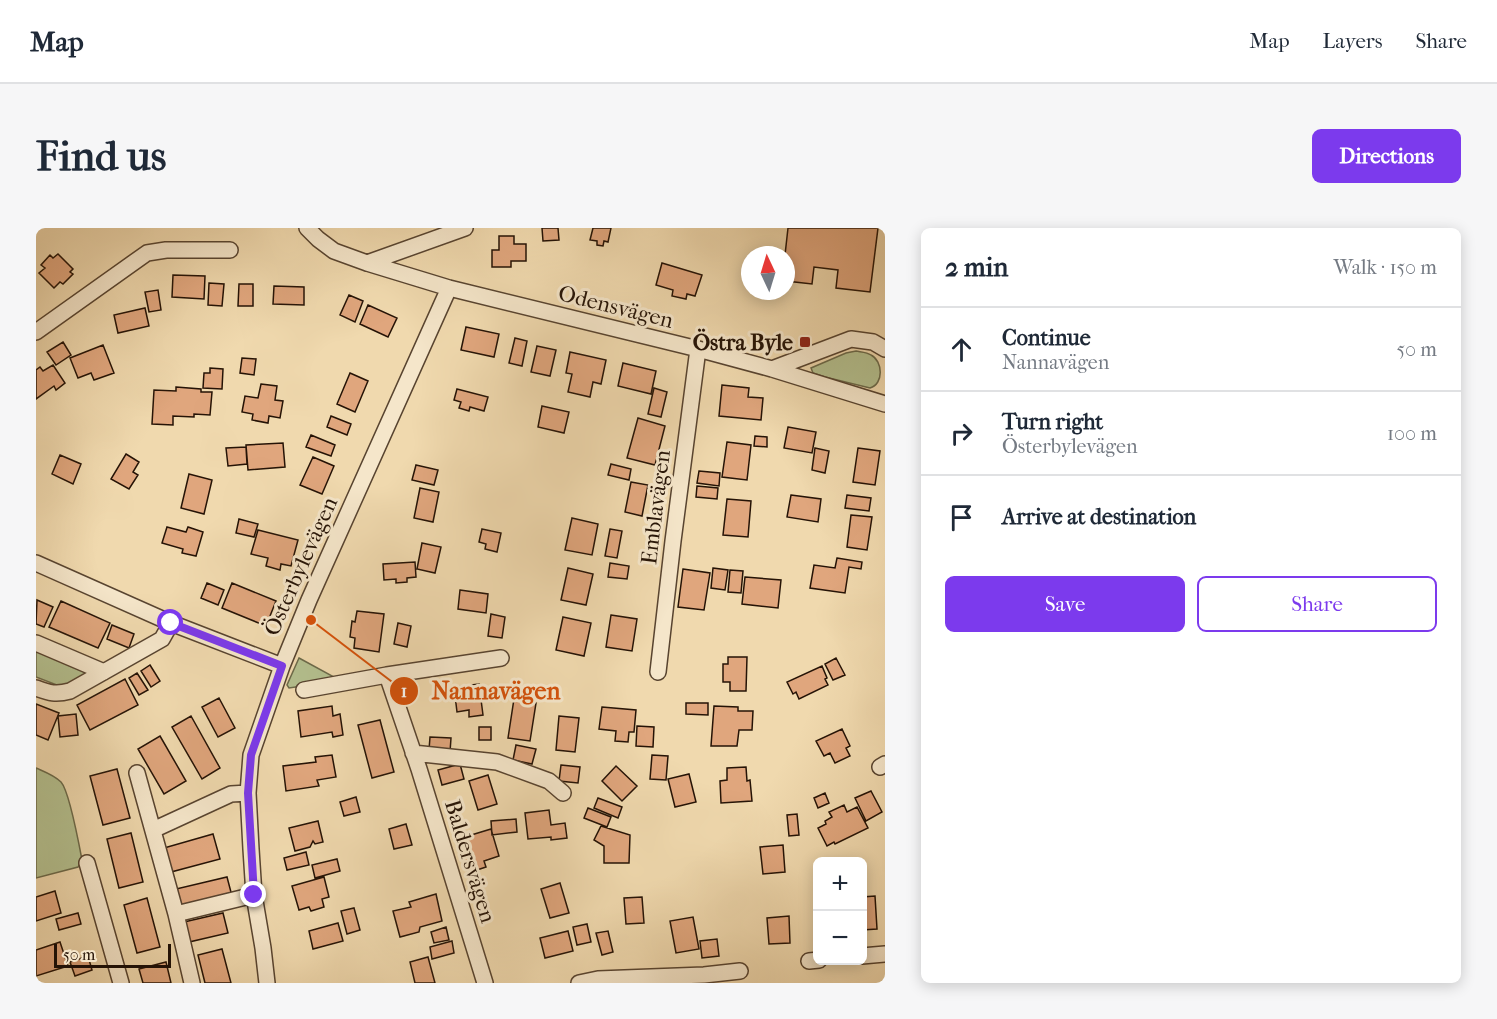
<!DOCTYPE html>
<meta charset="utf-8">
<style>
body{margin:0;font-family:"IM FELL French Canon",serif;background:#f6f6f7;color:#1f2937}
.controls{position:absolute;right:18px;bottom:18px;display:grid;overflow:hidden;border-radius:9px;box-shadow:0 3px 15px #0003}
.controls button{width:54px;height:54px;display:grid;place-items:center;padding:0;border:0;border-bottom:2px solid #e0e1e3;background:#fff;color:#1f2937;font:30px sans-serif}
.compass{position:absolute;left:705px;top:18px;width:54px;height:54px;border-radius:50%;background:#fff;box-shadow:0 3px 15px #0003;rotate:356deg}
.scale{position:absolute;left:18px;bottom:15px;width:117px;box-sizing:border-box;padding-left:6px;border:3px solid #251306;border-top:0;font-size:16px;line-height:21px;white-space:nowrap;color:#251306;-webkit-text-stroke:4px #f5e6ca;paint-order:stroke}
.stop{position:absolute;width:18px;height:18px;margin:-14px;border:4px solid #7c3aed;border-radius:50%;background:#fff}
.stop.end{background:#7c3aed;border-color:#fff;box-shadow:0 2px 6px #0008}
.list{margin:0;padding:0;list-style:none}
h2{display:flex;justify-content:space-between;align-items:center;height:78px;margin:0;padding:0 24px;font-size:26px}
h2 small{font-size:20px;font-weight:400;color:#747a83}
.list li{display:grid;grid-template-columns:39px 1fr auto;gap:18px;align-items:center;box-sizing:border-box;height:84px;padding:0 24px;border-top:2px solid #e0e1e3}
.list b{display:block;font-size:22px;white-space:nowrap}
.list p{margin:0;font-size:20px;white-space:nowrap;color:#747a83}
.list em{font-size:20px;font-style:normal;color:#747a83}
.actions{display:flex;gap:12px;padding:18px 24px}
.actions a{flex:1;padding:14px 0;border:2px solid #7c3aed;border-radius:9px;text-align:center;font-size:21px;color:#7c3aed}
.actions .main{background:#7c3aed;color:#fff}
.icon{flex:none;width:33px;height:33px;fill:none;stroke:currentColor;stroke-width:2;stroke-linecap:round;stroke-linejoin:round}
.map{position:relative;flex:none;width:849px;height:755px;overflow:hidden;border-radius:9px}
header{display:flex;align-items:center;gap:36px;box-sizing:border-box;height:84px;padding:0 30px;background:#fff;border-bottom:2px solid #e0e1e3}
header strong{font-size:28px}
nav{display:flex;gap:33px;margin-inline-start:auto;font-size:21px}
.intro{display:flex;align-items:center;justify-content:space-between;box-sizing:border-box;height:144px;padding:0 36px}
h1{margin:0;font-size:42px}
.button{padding:15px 27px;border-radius:9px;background:#7c3aed;color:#fff;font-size:21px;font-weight:700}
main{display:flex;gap:36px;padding:0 36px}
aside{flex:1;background:#fff;border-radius:9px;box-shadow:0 3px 15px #0003}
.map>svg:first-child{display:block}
.green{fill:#b4c08f;stroke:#6c6a4a;stroke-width:1.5}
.building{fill:#e0a67d;stroke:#251306;stroke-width:1.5}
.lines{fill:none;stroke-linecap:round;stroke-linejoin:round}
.minor-casing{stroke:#584430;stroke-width:18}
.minor{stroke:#f5e6ca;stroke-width:15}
.route{stroke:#7c3aed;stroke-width:8}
.poi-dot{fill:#8f2418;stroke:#f5e6ca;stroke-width:2}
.labels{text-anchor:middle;stroke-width:6;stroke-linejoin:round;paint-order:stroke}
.street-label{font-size:22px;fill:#251306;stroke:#f5e6ca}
.poi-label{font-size:22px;font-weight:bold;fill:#251306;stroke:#f5e6ca;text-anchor:end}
.leader{fill:none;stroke:#d4520b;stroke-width:2}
.callout-dot{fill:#d4520b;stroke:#f5e6ca;stroke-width:2}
.mark-label{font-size:18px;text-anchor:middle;font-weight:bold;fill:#fff}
.callout-label{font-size:24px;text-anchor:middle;font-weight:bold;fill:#d4520b;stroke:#f5e6ca;stroke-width:6;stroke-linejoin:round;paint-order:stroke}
</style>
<header>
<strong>Map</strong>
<nav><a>Map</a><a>Layers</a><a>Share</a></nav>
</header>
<div class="intro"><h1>Find us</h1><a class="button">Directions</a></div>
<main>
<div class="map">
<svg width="849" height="755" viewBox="0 0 849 755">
<rect width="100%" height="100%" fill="#f0d9ae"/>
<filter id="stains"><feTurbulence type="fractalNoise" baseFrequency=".00333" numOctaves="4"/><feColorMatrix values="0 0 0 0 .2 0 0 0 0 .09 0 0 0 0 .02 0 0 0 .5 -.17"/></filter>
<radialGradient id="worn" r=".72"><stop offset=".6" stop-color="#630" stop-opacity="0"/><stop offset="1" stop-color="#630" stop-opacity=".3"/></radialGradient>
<path class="green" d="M 820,123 C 825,124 831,124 835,127 C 847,133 848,156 834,160 L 789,149 L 777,145 L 775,140 L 810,125 Z
M 0,415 L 56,442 L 26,459 L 0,449 Z
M 263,430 L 298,449 L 273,457 L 253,460 L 251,457 Z
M 0,540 C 9,544 18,547 25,554 C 33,563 43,616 46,632 L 42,639 L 0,650 Z"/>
<path class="building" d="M 506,0 L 522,0 L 523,12 L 507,13 Z
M 557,0 L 575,0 L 572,14 L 568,13 L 567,18 L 561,17 L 561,13 L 554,12 Z
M 752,0 L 842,0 L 834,64 L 800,60 L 802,42 L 778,39 L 776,56 L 750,53 L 750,27 L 749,27 Z
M 463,8 L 478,8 L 478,16 L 490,16 L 490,33 L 475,33 L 475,39 L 456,39 L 456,22 L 463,22 Z
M 22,26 L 37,41 L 34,44 L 37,46 L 27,56 L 24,54 L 18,60 L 3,45 L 9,40 L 5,37 L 14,27 L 17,30 Z
M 626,35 L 666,47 L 659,68 L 651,66 L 650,71 L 636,68 L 637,62 L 620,57 Z
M 137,47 L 169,48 L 168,71 L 136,69 Z
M 173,55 L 188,56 L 186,78 L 172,77 Z
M 203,56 L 217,56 L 217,78 L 202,78 Z
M 238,58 L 268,59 L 268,77 L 237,76 Z
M 122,62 L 125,82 L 113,84 L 109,64 Z
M 313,67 L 327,73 L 319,94 L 304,87 Z
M 332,77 L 361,90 L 352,109 L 324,96 Z
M 109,80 L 113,98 L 82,105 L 78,87 Z
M 430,99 L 463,106 L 458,129 L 425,122 Z
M 479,110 L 491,113 L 486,138 L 473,135 Z
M 27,114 L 35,127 L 20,137 L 11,124 Z
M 67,117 L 78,145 L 58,152 L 55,145 L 42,150 L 34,130 Z
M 501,118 L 520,122 L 514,148 L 495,144 Z
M 534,124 L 570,132 L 565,156 L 557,154 L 554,169 L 532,164 L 536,146 L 530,145 Z
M 206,130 L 220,131 L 218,147 L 204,145 Z
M 587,135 L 620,143 L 615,166 L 582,158 Z
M 17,137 L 29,155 L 20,162 L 18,158 L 0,171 L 0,142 L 4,139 L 7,143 Z
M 174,140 L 187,141 L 186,161 L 167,160 L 168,145 L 174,145 Z
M 314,145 L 332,153 L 319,184 L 301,176 Z
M 225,156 L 241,158 L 239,172 L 247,173 L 244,190 L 233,188 L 232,195 L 216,192 L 217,186 L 206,184 L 209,168 L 222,170 Z
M 686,157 L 713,160 L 712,169 L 727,170 L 725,192 L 683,188 Z
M 140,159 L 165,161 L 165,164 L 176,164 L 174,187 L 158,186 L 158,189 L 137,188 L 137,197 L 116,196 L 118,162 L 140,163 Z
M 618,160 L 631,164 L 625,189 L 612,186 Z
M 421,161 L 452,169 L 448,183 L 434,179 L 433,183 L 423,180 L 425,174 L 418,172 Z
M 506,178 L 533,184 L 528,205 L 502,199 Z
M 295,188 L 315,196 L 311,207 L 291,199 Z
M 602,190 L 629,198 L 619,237 L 591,230 Z
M 752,199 L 780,204 L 776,225 L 748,220 Z
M 275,207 L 299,217 L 295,228 L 270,219 Z
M 719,208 L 731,209 L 731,219 L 718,218 Z
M 691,214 L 715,217 L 711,252 L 686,249 Z
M 247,215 L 249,239 L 212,242 L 210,217 Z
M 210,219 L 211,236 L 192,238 L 190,220 Z
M 779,220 L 793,223 L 789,245 L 776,242 Z
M 822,220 L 844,223 L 839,257 L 817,254 Z
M 90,226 L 103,234 L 97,244 L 102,247 L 93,261 L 75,251 Z
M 24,227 L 45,236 L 37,256 L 16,246 Z
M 277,229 L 298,238 L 286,266 L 264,257 Z
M 575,236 L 595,241 L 593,252 L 572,247 Z
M 380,237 L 402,242 L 398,257 L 376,252 Z
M 663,243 L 684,245 L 683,258 L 661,255 Z
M 153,246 L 176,252 L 168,286 L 145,280 Z
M 595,254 L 612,257 L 606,288 L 589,284 Z
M 661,258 L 682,260 L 681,271 L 660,269 Z
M 384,260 L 403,264 L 397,294 L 378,290 Z
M 755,267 L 785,271 L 782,294 L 751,289 Z
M 811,267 L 835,270 L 833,283 L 809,280 Z
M 691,271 L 715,273 L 712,309 L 687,307 Z
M 815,287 L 836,289 L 831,322 L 811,319 Z
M 536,290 L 562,296 L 556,327 L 529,322 Z
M 203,291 L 222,296 L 218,309 L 200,305 Z
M 131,299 L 150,304 L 152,299 L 167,304 L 160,328 L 146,325 L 147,321 L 126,315 Z
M 446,301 L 465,305 L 461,324 L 449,321 L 450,316 L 443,314 Z
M 574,301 L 586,303 L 581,330 L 569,328 Z
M 222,302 L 262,312 L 255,338 L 245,336 L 244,342 L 230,338 L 232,330 L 215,326 Z
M 386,315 L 405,319 L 399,345 L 381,341 Z
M 801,330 L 826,334 L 825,341 L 813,339 L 809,365 L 774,360 L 778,337 L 799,340 Z
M 379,334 L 380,349 L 371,350 L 371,354 L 360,355 L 360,351 L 348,352 L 347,336 Z
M 574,335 L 593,338 L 591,351 L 572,349 Z
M 532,340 L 557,346 L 550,377 L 525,372 Z
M 677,340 L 692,342 L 689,362 L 675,360 Z
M 647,341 L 674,345 L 668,382 L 642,379 Z
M 694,342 L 707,343 L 705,365 L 692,364 Z
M 709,349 L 745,352 L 742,380 L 706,376 Z
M 171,355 L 188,362 L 182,377 L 165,370 Z
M 196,355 L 240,373 L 230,398 L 186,380 Z
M 424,362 L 452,366 L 450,385 L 422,381 Z
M 1,372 L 17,379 L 8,399 L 0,396 Z
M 25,373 L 74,395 L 62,420 L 13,399 Z
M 321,383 L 348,386 L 343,424 L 318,420 L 319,410 L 314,409 L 316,393 L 319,394 Z
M 455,386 L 469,389 L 466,410 L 452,408 Z
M 575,387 L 601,391 L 596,423 L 570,419 Z
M 527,389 L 555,395 L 548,428 L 520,422 Z
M 362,395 L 375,398 L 371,419 L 358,416 Z
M 76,397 L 98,406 L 93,420 L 71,411 Z
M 692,429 L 711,429 L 710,463 L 694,463 L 694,454 L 687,454 L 687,436 L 692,436 Z
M 800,430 L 809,447 L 797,452 L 789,436 Z
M 114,437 L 124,453 L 115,459 L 105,443 Z
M 786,438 L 791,450 L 789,451 L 792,457 L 763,471 L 760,464 L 757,466 L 751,454 Z
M 101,445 L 112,462 L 103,467 L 93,450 Z
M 89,451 L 102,477 L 54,502 L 41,477 Z
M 443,456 L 447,487 L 433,489 L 433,482 L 421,484 L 418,459 Z
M 467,459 L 478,459 L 478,468 L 466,467 Z
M 183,470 L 199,500 L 182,509 L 166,479 Z
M 478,471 L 500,475 L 494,513 L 472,510 Z
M 650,475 L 672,475 L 672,487 L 650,486 Z
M 0,476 L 23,485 L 12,512 L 0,507 Z
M 296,478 L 297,488 L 304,486 L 307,507 L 297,509 L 296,504 L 265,509 L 262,483 Z
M 678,478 L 702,479 L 702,483 L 717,483 L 716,502 L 703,502 L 701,518 L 675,518 Z
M 566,479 L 600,482 L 598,504 L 593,504 L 592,514 L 579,513 L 580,503 L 563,501 Z
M 40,486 L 42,507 L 24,509 L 22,488 Z
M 155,488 L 184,540 L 166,551 L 136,499 Z
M 523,488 L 543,490 L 539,524 L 520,522 Z
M 344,492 L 358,544 L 336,550 L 322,497 Z
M 601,498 L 618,499 L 617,519 L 600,518 Z
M 443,499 L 455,499 L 455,512 L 443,512 Z
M 806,501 L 814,518 L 810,520 L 814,528 L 799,535 L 794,525 L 788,528 L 780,513 Z
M 124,508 L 150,553 L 128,566 L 102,521 Z
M 394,509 L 415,510 L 414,524 L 393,522 Z
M 480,517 L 500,521 L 496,536 L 477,532 Z
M 296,527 L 300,549 L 281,552 L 283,558 L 250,563 L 247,538 L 280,534 L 279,529 Z
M 616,527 L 632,528 L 630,552 L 614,551 Z
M 424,536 L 428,551 L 406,557 L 402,542 Z
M 525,537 L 544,539 L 542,555 L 523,553 Z
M 580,538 L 601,558 L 586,573 L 566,553 Z
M 710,539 L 711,553 L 714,552 L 716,573 L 685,575 L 684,553 L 691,552 L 691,540 Z
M 81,541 L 94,590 L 67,597 L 54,548 Z
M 653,546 L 660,574 L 639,579 L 632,551 Z
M 452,547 L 461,576 L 442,582 L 433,553 Z
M 835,563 L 846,584 L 830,593 L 819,570 Z
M 789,565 L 793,575 L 782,580 L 778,570 Z
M 320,569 L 324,584 L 308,588 L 304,574 Z
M 562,570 L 586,579 L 582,590 L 558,580 Z
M 808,577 L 811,584 L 821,579 L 832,600 L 799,616 L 798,614 L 791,618 L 782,600 L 790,596 L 789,593 L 796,589 L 793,584 Z
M 552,580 L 575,589 L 571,599 L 548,590 Z
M 513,582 L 515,597 L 529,595 L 531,610 L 515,612 L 515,609 L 492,611 L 489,585 Z
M 761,586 L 763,607 L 753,608 L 751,587 Z
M 480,591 L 481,604 L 456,607 L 455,593 Z
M 282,593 L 287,614 L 279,616 L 277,613 L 274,619 L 259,623 L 253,600 Z
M 370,596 L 376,617 L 358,621 L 353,601 Z
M 565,598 L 594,607 L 593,635 L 568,635 L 568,618 L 558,612 Z
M 455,601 L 463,628 L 448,633 L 450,639 L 432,645 L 422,611 Z
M 95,605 L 107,654 L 83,660 L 71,611 Z
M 177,606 L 184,631 L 135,644 L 128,620 Z
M 747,617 L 749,644 L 727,646 L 724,619 Z
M 270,624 L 273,637 L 251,642 L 248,630 Z
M 301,631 L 304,643 L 279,650 L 276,637 Z
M 191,649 L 196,668 L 145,681 L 140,661 Z
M 288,649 L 293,669 L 286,671 L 288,679 L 275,683 L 273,679 L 263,682 L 256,658 Z
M 524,655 L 533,685 L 514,690 L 505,661 Z
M 19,663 L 25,685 L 0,693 L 0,669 Z
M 400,666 L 406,693 L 384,699 L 383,704 L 364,709 L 357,683 L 375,679 L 373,674 Z
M 839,668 L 841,701 L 826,702 L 826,669 Z
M 606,669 L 608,695 L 590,696 L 588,670 Z
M 111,670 L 124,719 L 101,725 L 88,677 Z
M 318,680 L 324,702 L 311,706 L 305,683 Z
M 42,685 L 45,696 L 23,702 L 20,691 Z
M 187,685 L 192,705 L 153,714 L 148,694 Z
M 753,688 L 754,715 L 733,716 L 731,690 Z
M 657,689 L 663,721 L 640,725 L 634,693 Z
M 302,695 L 307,713 L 277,721 L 273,703 Z
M 551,696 L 555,714 L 541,717 L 537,699 Z
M 410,699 L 413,712 L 398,715 L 395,704 Z
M 532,703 L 537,723 L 509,730 L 504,710 Z
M 572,703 L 577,724 L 566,727 L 560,705 Z
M 681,711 L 683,728 L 666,730 L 664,713 Z
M 416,713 L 418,725 L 396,731 L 394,719 Z
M 24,714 L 32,738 L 0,748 L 0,722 Z
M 186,721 L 195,755 L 169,755 L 162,727 Z
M 52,728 L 56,742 L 39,748 L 34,734 Z
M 392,729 L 399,755 L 379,755 L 374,734 Z
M 130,734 L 135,755 L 107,755 L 103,741 Z"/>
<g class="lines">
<defs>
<path id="minor" d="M 271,0 L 282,11 L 298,23 L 331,35 L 413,60 L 662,121 L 736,141 L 849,176
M 331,35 L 429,0
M 0,104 L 111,25 L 130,22 L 194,22
M 736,141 L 815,111 L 837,114 L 849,121
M 0,335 L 135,395 L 246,438
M 0,415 L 68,444
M 622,444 L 637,313 L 662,121
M 0,460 C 13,465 20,467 34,463 L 126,411 L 135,395
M 268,462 L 351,447
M 377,525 L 461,534 L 513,553 L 527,565
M 844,539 L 849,536
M 101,545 L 140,686
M 117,602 L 195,566 L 212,565
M 51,635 L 85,755
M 826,728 L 849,726
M 773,733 L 783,732
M 156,755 L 140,686 L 218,667
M 231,755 L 227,720 L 218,667 L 215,621 L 212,565 L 215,527 L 246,438 L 273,372 L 413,60
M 449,755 L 383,541 L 351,447 L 465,430
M 543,755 L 562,751 L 668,747 L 704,743"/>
</defs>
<use href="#minor" class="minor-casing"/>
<use href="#minor" class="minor"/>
</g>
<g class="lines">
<path class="route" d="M 135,395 L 246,438 L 215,527 L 212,565 L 218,667"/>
</g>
<rect class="poi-dot" x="763" y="108" width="12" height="12" rx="3"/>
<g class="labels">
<g class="street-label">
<text transform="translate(580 78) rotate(14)" y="8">Odensvägen</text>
<text transform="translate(619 279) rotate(-83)" y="8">Emblavägen</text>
<text transform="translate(264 338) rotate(-66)" y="8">Österbylevägen</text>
<text transform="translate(435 633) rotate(73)" y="8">Baldersvägen</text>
</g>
<g class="poi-label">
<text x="757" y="122">Östra Byle</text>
</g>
</g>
<path class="leader" d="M275 392L368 463"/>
<g class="callout-dot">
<circle cx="275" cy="392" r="6"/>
<circle cx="368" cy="463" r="15"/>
</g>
<g class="mark-label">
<text x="368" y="469">1</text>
</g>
<g class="callout-label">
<text x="460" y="471">Nannavägen</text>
</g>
<rect width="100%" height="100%" filter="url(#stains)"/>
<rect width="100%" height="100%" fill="url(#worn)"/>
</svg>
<div class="controls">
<button>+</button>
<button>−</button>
</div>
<svg class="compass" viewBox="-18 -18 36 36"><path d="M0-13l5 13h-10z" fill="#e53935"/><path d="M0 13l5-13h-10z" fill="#747a83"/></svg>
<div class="scale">50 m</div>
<div class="stop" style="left:135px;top:395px"></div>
<div class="stop end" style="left:218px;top:667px"></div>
</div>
<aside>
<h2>2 min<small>Walk · 150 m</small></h2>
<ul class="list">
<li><svg class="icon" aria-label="ahead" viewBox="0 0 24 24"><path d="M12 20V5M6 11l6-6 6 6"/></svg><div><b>Continue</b><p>Nannavägen</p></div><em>50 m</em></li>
<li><svg class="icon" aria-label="right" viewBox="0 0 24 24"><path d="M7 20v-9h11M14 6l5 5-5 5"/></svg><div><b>Turn right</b><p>Österbylevägen</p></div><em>100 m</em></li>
<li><svg class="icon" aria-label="arrive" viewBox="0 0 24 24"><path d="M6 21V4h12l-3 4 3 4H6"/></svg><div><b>Arrive at destination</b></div></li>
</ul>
<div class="actions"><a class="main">Save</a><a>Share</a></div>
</aside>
</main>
